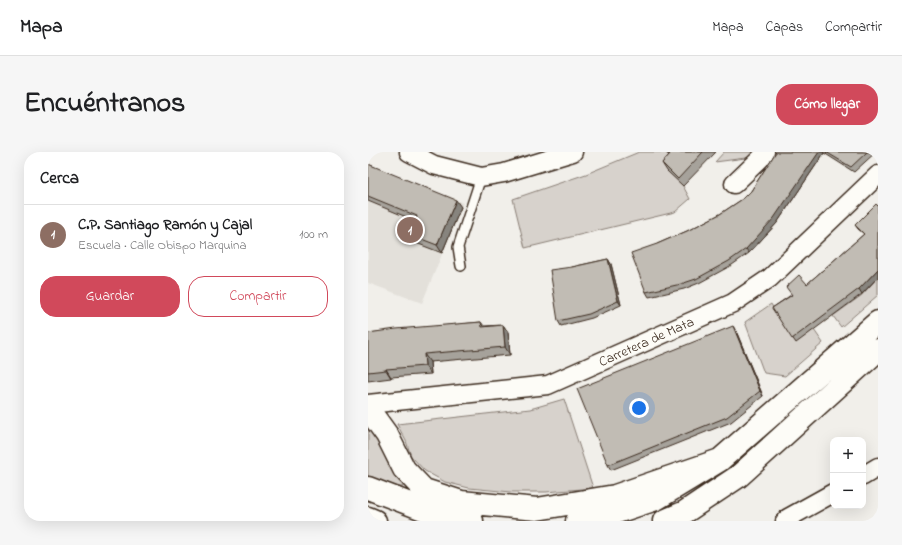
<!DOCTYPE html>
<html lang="es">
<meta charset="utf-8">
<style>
body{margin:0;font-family:"Indie Flower",sans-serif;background:#f6f6f6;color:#202124}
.controls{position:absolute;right:12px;bottom:12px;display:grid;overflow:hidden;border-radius:8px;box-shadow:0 4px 16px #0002}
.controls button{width:36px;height:36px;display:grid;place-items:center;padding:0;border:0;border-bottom:1px solid #e0e0e0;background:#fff;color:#202124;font:20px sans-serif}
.you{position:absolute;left:271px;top:256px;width:14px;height:14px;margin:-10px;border:3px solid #fff;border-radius:50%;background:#1a73e8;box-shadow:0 0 0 6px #1a73e833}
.badge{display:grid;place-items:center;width:26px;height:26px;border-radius:50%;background:#d1495b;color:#fff;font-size:13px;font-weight:700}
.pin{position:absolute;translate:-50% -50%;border:2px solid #fff;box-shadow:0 1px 4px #0006}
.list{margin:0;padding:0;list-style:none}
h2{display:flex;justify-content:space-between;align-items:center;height:52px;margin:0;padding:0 16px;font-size:17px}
h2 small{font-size:13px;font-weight:400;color:#757577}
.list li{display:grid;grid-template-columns:26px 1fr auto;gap:12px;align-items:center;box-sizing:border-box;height:60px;padding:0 16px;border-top:1px solid #e0e0e0}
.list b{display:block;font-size:15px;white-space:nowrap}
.list p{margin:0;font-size:13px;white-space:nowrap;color:#757577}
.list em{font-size:13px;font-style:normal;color:#757577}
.actions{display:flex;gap:8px;padding:12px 16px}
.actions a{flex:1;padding:9px 0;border:1px solid #d1495b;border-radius:16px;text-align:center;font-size:14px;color:#d1495b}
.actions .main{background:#d1495b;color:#fff}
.map{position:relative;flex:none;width:510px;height:369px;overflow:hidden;border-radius:16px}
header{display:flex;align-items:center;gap:24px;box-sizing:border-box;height:56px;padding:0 20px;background:#fff;border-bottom:1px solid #e0e0e0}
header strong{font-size:19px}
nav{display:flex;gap:22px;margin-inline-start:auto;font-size:14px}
.intro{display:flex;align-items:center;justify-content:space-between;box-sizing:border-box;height:96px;padding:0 24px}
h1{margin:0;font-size:28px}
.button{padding:10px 18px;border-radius:16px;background:#d1495b;color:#fff;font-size:14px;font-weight:700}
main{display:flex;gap:24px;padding:0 24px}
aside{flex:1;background:#fff;border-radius:16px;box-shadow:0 4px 16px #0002}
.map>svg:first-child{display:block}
.built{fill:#e3e0da}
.green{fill:#d7d2cc;stroke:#897e75}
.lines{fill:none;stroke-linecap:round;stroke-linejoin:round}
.service-casing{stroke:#3b2a1e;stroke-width:12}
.minor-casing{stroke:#3b2a1e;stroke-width:21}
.tertiary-casing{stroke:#3b2a1e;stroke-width:25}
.service{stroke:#fdfcf7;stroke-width:9}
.minor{stroke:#fdfcf7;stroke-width:18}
.tertiary{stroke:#fdfcf7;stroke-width:22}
.wall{fill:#a6a29b;stroke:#3b2a1e}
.shaded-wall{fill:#87847e;stroke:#3b2a1e}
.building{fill:#c1bcb4;stroke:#3b2a1e}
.labels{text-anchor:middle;stroke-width:3;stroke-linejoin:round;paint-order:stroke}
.street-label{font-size:14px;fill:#3b2a1e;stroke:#fdfcf7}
</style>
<header>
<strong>Mapa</strong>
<nav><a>Mapa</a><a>Capas</a><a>Compartir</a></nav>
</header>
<div class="intro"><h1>Encuéntranos</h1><a class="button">Cómo llegar</a></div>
<main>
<aside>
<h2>Cerca<small></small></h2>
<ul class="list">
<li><span class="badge" style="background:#8d6e63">1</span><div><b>C.P. Santiago Ramón y Cajal</b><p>Escuela · Calle Obispo Marquina</p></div><em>100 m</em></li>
</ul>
<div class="actions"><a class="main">Guardar</a><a>Compartir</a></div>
</aside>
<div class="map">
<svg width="510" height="369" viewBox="0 0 510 369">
<rect width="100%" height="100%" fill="#f1efea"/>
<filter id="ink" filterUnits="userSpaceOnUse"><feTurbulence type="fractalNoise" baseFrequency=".025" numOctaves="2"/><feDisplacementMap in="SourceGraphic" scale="8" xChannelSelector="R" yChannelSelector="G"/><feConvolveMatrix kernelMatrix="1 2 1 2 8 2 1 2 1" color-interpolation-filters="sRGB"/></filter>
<g filter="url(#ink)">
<path class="built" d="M 0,12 L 95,51 L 54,151 L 0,131 Z"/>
<path class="green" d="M 271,0 L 297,0 L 307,9 L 300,19 L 315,34 L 322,47 L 307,60 L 157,96 L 145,47 L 218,22 Z
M 356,0 L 388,0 L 385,5 L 347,10 Z
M 510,125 L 510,143 L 473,175 L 465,164 L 494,143 Z
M 403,152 L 408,161 L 446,178 L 455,191 L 417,224 L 396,221 L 377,170 Z
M 196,247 L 225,336 L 178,340 L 143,340 L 101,336 L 77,330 L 57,319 L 43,304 L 38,289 L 29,272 L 162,257 Z
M 0,275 L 3,277 L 14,296 L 20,311 L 35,333 L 35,335 L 30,335 L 0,324 Z"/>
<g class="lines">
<defs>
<path id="service" d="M 93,114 L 90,95 L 113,25"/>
<path id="minor" d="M 41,0 L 66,13 L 113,25 L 136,21 L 205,0
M 366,32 L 393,6 L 397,0
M 0,252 L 180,233 L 365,151 L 402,126 L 510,23
M 495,324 L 510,315
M 417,369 L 420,366 L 465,341"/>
<path id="tertiary" d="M 0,261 L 6,265 L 19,283 L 36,317 L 56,338 L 93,350 L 169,357 L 247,344 L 352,308
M 0,336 L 55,357 L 104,369
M 0,366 L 7,369
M 209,369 L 234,365 L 288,347 L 352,308 L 510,170
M 296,369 L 317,360 L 371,324 L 510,198"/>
</defs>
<use href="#service" class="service-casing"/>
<use href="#minor" class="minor-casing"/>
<use href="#tertiary" class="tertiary-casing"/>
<use href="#service" class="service"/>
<use href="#minor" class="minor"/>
<use href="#tertiary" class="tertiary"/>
</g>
<path class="wall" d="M 297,0 L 348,0 L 315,34 L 299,19 L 294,11 L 301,3 Z
M 408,0 L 508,0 L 486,20 L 456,1 L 409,71 L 381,101 L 364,113 L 331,131 L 316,137 L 281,145 L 278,140 L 289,92 L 319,79 L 352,62 L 376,46 L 383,39 Z
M 0,12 L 93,55 L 74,101 L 48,91 L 43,83 L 48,69 L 0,49 Z
M 510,54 L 510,125 L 494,142 L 428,191 L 404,156 L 439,132 L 496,82 L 490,77 L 487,73 Z
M 240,107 L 243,112 L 253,153 L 224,166 L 193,174 L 190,169 L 204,115 Z
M 113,170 L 116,174 L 135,173 L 140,180 L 142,203 L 62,210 L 63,222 L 23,225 L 23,226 L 0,229 L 0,181 Z
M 368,179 L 395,244 L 363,270 L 243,318 L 240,313 Z"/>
<path class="shaded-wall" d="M 451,0 L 455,0 L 456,1 L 409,71 L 381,101 L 378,97 Z
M 88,48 L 93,55 L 74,101 L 69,93 Z
M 240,107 L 243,112 L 253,153 L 250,149 Z
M 510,117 L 510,125 L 494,142 L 491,137 Z
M 135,173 L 140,180 L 142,203 L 137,195 Z
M 365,174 L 368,179 L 395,244 L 392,239 Z
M 56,202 L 62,210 L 63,222 L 57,214 Z
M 18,217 L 23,225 L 23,226 L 18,218 Z"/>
<path class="building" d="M 300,0 L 335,0 L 310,27 L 294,11 L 302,2 Z
M 408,0 L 451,0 L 406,66 L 378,97 L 361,109 L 328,127 L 313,132 L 278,140 L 263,101 L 289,92 L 319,79 L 352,62 L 376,46 L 383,39 Z
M 458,0 L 499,0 L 483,15 Z
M 0,12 L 88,48 L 69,93 L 43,83 L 49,64 L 0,44 Z
M 508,52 L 510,54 L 510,117 L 491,137 L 424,187 L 404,156 L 424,143 L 418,135 L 431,123 L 439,132 L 496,82 L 487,73 Z
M 240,107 L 250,149 L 221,162 L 190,169 L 182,118 L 204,115 Z
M 113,170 L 114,175 L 135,173 L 137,195 L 56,202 L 57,214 L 18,217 L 18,218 L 0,220 L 0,181 L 28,177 Z
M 365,174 L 392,239 L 359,265 L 240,313 L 209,237 Z"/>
</g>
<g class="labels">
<g class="street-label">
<text transform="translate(278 189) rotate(-24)" y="5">Carretera de Mata</text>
</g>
</g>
</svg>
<div class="controls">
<button>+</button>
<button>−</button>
</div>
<div class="you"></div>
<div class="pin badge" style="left:42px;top:78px;background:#8d6e63">1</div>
</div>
</main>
